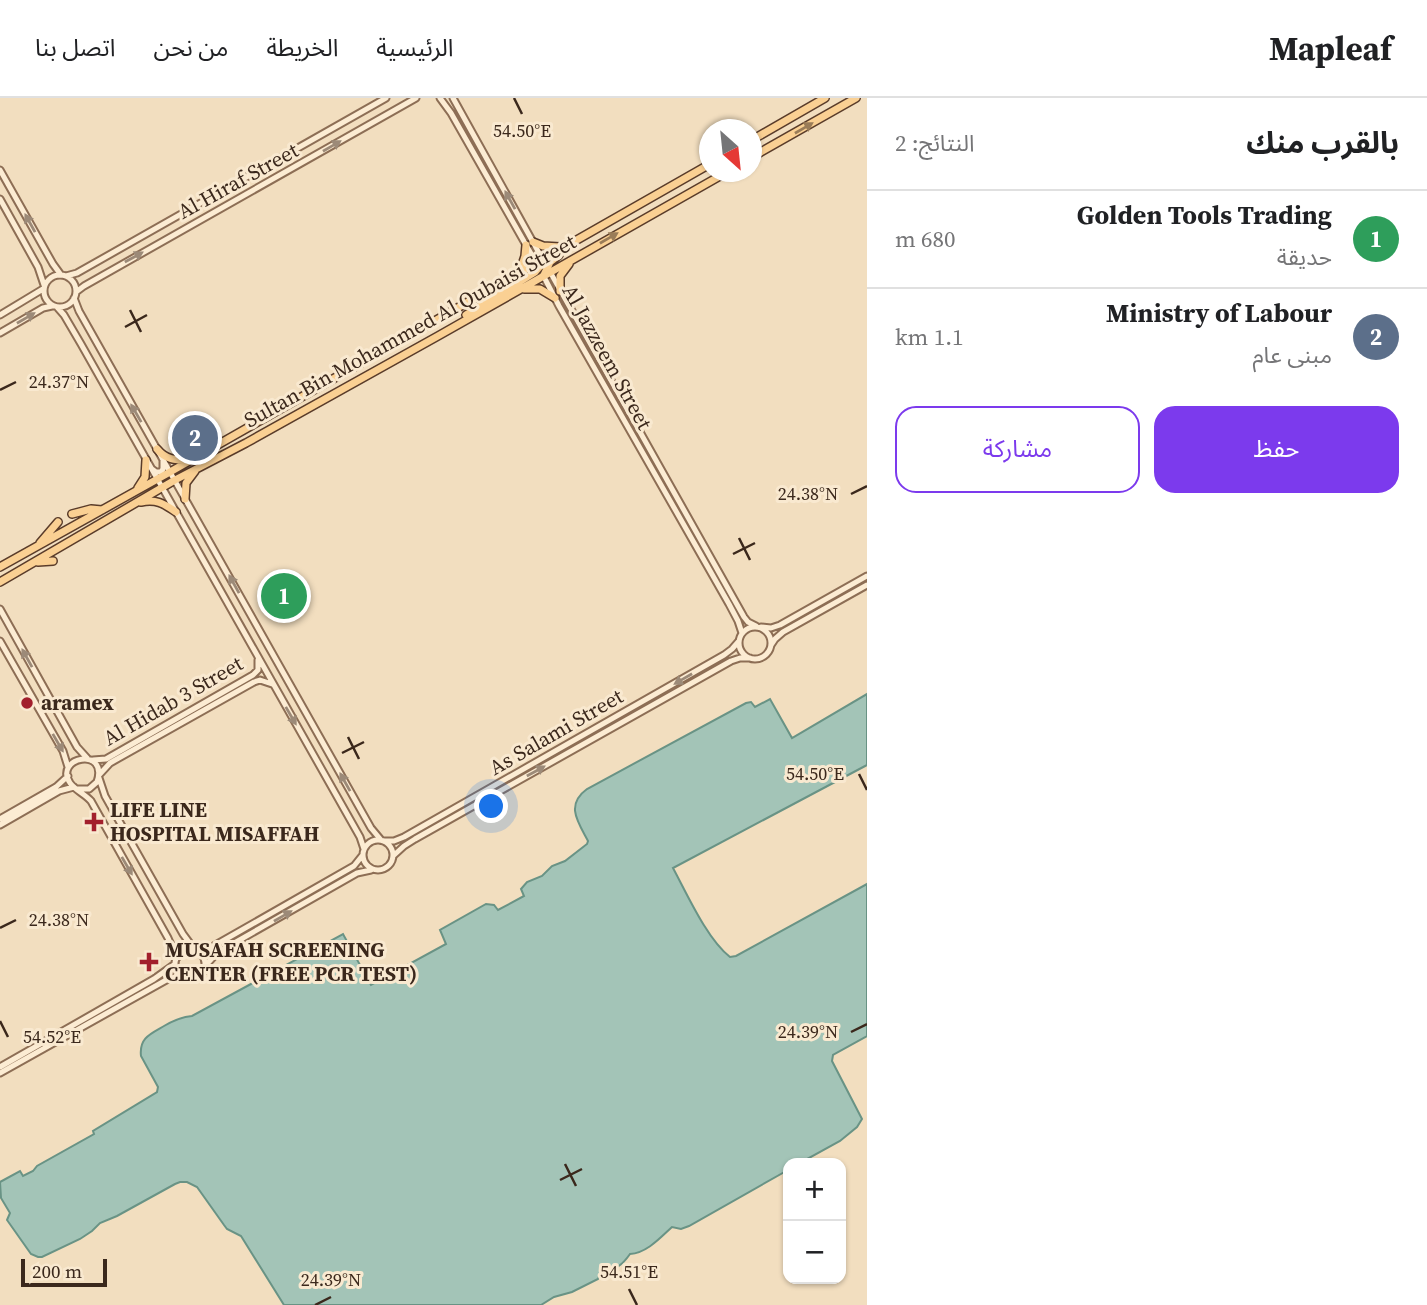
<!DOCTYPE html>
<html lang="ar">
<meta charset="utf-8">
<style>
body{margin:0;font-family:"Source Serif 4","Noto Sans Arabic",serif;background:#f2f2f2;color:#202124;direction:rtl}
.controls{position:absolute;right:21px;bottom:21px;display:grid;overflow:hidden;border-radius:14px;box-shadow:0 2px 5px #0004}
.controls button{width:63px;height:63px;display:grid;place-items:center;padding:0;border:0;border-bottom:2px solid #e0e0e0;background:#fff;color:#202124;font:35px sans-serif}
.compass{position:absolute;left:699px;top:21px;width:63px;height:63px;border-radius:50%;background:#fff;box-shadow:0 2px 5px #0004;rotate:153deg}
.scale{position:absolute;left:21px;bottom:18px;width:86px;box-sizing:border-box;padding-left:7px;border:4px solid #3b281c;border-top:0;font-size:19px;line-height:24px;white-space:nowrap;color:#3b281c;-webkit-text-stroke:5px #f9e9d0;paint-order:stroke}
.you{position:absolute;left:492px;top:709px;width:24px;height:24px;margin:-18px;border:5px solid #fff;border-radius:50%;background:#1a73e8;box-shadow:0 0 0 10px #1a73e833}
.badge{display:grid;place-items:center;width:46px;height:46px;border-radius:50%;background:#7c3aed;color:#fff;font-size:23px;font-weight:700}
.pin{position:absolute;translate:-50% -50%;border:4px solid #fff;box-shadow:0 2px 7px #0006}
.list{margin:0;padding:0;list-style:none}
h2{display:flex;justify-content:space-between;align-items:center;height:91px;margin:0;padding:0 28px;font-size:30px}
h2 small{font-size:23px;font-weight:400;color:#757577}
.list li{display:grid;grid-template-columns:46px 1fr auto;gap:21px;align-items:center;box-sizing:border-box;height:98px;padding:0 28px;border-top:2px solid #e0e0e0}
.list b{display:block;font-size:26px;white-space:nowrap}
.list p{margin:0;font-size:23px;white-space:nowrap;color:#757577}
.list em{font-size:23px;font-style:normal;color:#757577}
.actions{display:flex;gap:14px;padding:21px 28px}
.actions a{flex:1;padding:16px 0;border:2px solid #7c3aed;border-radius:21px;text-align:center;font-size:24px;color:#7c3aed}
.actions .main{background:#7c3aed;color:#fff}
.map{position:relative;flex:none;width:867px;height:1207px;overflow:hidden;direction:ltr}
header{display:flex;align-items:center;gap:42px;box-sizing:border-box;height:98px;padding:0 35px;background:#fff;border-bottom:2px solid #e0e0e0}
header strong{font-size:33px}
nav{display:flex;gap:38px;margin-inline-start:auto;font-size:24px}
main{display:flex}
aside{flex:1;background:#fff}
.map>svg:first-child{display:block}
.water{fill:#a3c4b7;stroke:#699385;stroke-width:2}
.lines{fill:none;stroke-linecap:round;stroke-linejoin:round}
.minor-casing{stroke:#8d6e55;stroke-width:9}
.major-casing{stroke:#5a3c2a;stroke-width:10}
.minor{stroke:#fcecd3;stroke-width:5}
.major{stroke:#fad093;stroke-width:7}
.oneway{fill:#9a7c58}
.oneway2{fill:#9c8a78}
.ticks{fill:none;stroke:#3b281c;stroke-width:2.5}
.poi-dot{fill:#a21f2c;stroke:#f9e9d0;stroke-width:2.5}
.labels{text-anchor:middle;stroke-width:6;stroke-linejoin:round;paint-order:stroke}
.street-label{font-size:21px;fill:#3b281c;stroke:#f9e9d0}
.poi-label{font-size:21px;font-weight:bold;fill:#3b281c;stroke:#f9e9d0;text-anchor:start}
.ticks-label{font-size:18px;text-anchor:middle;fill:#3b281c;stroke:#f9e9d0;stroke-width:6;stroke-linejoin:round;paint-order:stroke}
</style>
<header>
<strong>Mapleaf</strong>
<nav><a>الرئيسية</a><a>الخريطة</a><a>من نحن</a><a>اتصل بنا</a></nav>
</header>
<main>
<aside>
<h2>بالقرب منك<small>النتائج: 2</small></h2>
<ul class="list">
<li><span class="badge" style="background:#2e9e5b">1</span><div><b>Golden Tools Trading</b><p>حديقة</p></div><em>680 m</em></li>
<li><span class="badge" style="background:#5c6f8a">2</span><div><b>Ministry of Labour</b><p>مبنى عام</p></div><em>1.1 km</em></li>
</ul>
<div class="actions"><a class="main">حفظ</a><a>مشاركة</a></div>
</aside>
<div class="map">
<svg width="867" height="1207" viewBox="0 0 867 1207">
<rect width="100%" height="100%" fill="#f2debf"/>
<path class="water" d="M 867,596 L 867,667 L 673,770 C 687,796 707,841 730,859 L 736,858 L 867,786 L 867,938 L 833,957 L 832,963 L 862,1021 L 857,1029 L 840,1043 L 800,1065 L 788,1065 L 788,1072 L 689,1128 L 681,1131 L 672,1129 C 661,1139 647,1155 630,1156 C 623,1166 615,1174 603,1170 L 598,1181 L 572,1194 L 554,1199 L 541,1207 L 284,1207 L 241,1138 L 227,1131 L 224,1127 L 197,1089 L 187,1084 L 180,1084 L 175,1086 L 117,1118 L 100,1125 L 92,1133 L 80,1141 L 42,1159 L 38,1159 L 31,1156 L 7,1122 L 10,1115 L 1,1100 L 0,1084 L 20,1073 L 23,1078 L 33,1073 L 37,1068 L 94,1036 L 93,1033 L 157,994 L 158,989 L 141,958 C 139,940 150,936 164,928 C 174,922 181,919 192,918 L 343,836 L 371,887 L 446,846 L 440,832 L 486,806 L 494,807 L 498,812 L 524,798 L 521,791 L 527,784 L 542,778 L 552,768 L 565,763 L 587,746 L 588,743 C 578,724 565,707 587,691 L 746,605 L 751,604 L 755,609 L 770,601 L 792,640 Z"/>
<g class="lines">
<defs>
<path id="minor" d="M 440,0 L 451,15 L 538,168
M 453,0 L 544,164
M 0,72 L 53,166 L 61,177
M 0,101 L 38,169 L 44,187
M 549,172 L 744,519 L 748,524 L 756,528
M44 193a16 16 0 1 1 32 0a16 16 0 1 1-32 0Z
M 543,177 L 559,208 L 729,506 L 738,523 L 742,535
M 66,178 L 77,175 L 386,0
M 76,194 L 84,188 L 416,0
M 74,200 L 79,213 L 371,730 L 381,742
M 57,209 L 64,217 L 81,246 L 360,739 L 364,751
M 0,217 L 43,191
M 0,235 L 43,210 L 52,208
M 152,371 L 156,374 L 161,374 L 163,371 L 163,363
M 0,511 L 77,649 L 87,660
M739 545a16 16 0 1 1 32 0a16 16 0 1 1-32 0Z
M 761,529 L 771,530 L 780,527 L 867,478
M 0,543 L 63,653 L 68,669
M 771,547 L 775,541 L 783,534 L 867,487
M 93,662 L 106,661 L 253,577 L 258,572 L 258,562
M 99,677 L 110,665 L 254,584 L 260,582 L 272,586
M 99,680 L 105,698 L 183,836 L 194,851
M 77,691 L 89,691 L 97,684 C 109,648 53,659 70,685 C 75,692 85,696 91,703 L 168,840 L 177,860
M 0,721 L 56,689 L 68,678
M 0,727 L 59,693 L 74,689
M363 757a15 15 0 1 1 30 0a15 15 0 1 1-30 0Z
M 384,743 L 394,743 L 404,739 L 724,557 L 732,551 L 739,543
M 393,758 L 404,748 L 415,741 L 731,563 L 740,560 L 750,560
M175 866a15 15 0 1 1 30 0a15 15 0 1 1-30 0Z
M 197,853 L 212,849 L 354,768 L 362,758
M 205,868 L 216,856 L 229,848 L 357,775 L 371,772
M 0,969 L 154,881 L 175,866
M 0,975 L 168,881 L 176,879 L 183,879"/>
<path id="major" d="M 752,42 L 825,0
M 752,59 L 856,0
M 533,144 L 543,148 L 560,149
M 520,173 L 525,158 L 526,147
M 544,177 L 550,164 L 559,157
M 524,191 L 540,191 L 555,200
M 560,193 L 560,178 L 569,166
M 466,217 L 535,174 L 541,167 L 543,162
M 157,351 C 166,362 175,362 188,362
M 138,390 L 145,379 L 146,362
M 185,401 L 186,385 L 195,373
M 141,404 C 156,401 163,405 176,414
M 72,416 L 91,411 L 102,412
M 40,445 L 58,424
M 38,464 L 53,463
M 0,469 L 170,374 L 710,66
M 0,484 L 175,382 L 246,345 L 438,238 L 727,74"/>
</defs>
<use href="#minor" class="minor-casing"/>
<use href="#major" class="major-casing"/>
<use href="#minor" class="minor"/>
<use href="#major" class="major"/>
</g>
<defs><path id="oneway-solid" d="M-6-.8H1V-3.2L6.5 0L1 3.2V.8H-6Z" transform="scale(1.75)"/></defs>
<g class="oneway">
<use href="#oneway-solid" transform="translate(804 30) rotate(-30)"/>
<use href="#oneway-solid" transform="translate(609 140) rotate(-30)"/>
</g>
<g class="oneway2">
<use href="#oneway-solid" transform="translate(332 48) rotate(-30)"/>
<use href="#oneway-solid" transform="translate(510 102) rotate(-119)"/>
<use href="#oneway-solid" transform="translate(30 125) rotate(-119)"/>
<use href="#oneway-solid" transform="translate(134 159) rotate(-29)"/>
<use href="#oneway-solid" transform="translate(26 220) rotate(-30)"/>
<use href="#oneway-solid" transform="translate(136 315) rotate(-120)"/>
<use href="#oneway-solid" transform="translate(234 486) rotate(-119)"/>
<use href="#oneway-solid" transform="translate(27 560) rotate(-119)"/>
<use href="#oneway-solid" transform="translate(683 581) rotate(150)"/>
<use href="#oneway-solid" transform="translate(291 618) rotate(60)"/>
<use href="#oneway-solid" transform="translate(58 645) rotate(60)"/>
<use href="#oneway-solid" transform="translate(536 673) rotate(-29)"/>
<use href="#oneway-solid" transform="translate(345 684) rotate(-119)"/>
<use href="#oneway-solid" transform="translate(127 768) rotate(60)"/>
<use href="#oneway-solid" transform="translate(283 818) rotate(-30)"/>
</g>
<path class="ticks" d="M 514,0 L 522,16M 130,212 L 141,234M 125,229 L 147,217M 0,292 L 16,284M 851,396 L 867,388M 739,440 L 750,462M 733,456 L 755,445M 348,639 L 359,661M 342,655 L 364,644M 859,676 L 867,692M 0,830 L 16,822M 0,923 L 8,939M 851,934 L 867,926M 565,1066 L 576,1088M 560,1082 L 582,1071M 629,1191 L 637,1207M 315,1207 L 331,1199"/>
<g class="poi-dot">
<circle cx="27" cy="605" r="7"/>
<path d="M90.5 713.5h7v7h7v7h-7v7h-7v-7h-7v-7h7z"/>
<path d="M145.5 853.5h7v7h7v7h-7v7h-7v-7h-7v-7h7z"/>
</g>
<g class="labels">
<g class="street-label">
<text transform="translate(238 83) rotate(-29)" y="7">Al Hiraf Street</text>
<text transform="translate(410 233) rotate(-29)" y="7">Sultan Bin Mohammed Al Qubaisi Street</text>
<text transform="translate(607 259) rotate(61)" y="7">Al Jazzeem Street</text>
<text transform="translate(173 603) rotate(-30)" y="7">Al Hidab 3 Street</text>
<text transform="translate(556 634) rotate(-30)" y="7">As Salami Street</text>
</g>
<g class="poi-label">
<text x="41" y="612">aramex</text>
<text x="110" y="719">LIFE LINE<tspan x="110" dy="24">HOSPITAL MISAFFAH</tspan></text>
<text x="165" y="859">MUSAFAH SCREENING<tspan x="165" dy="24">CENTER (FREE PCR TEST)</tspan></text>
</g>
</g>
<g class="ticks-label">
<text x="522" y="39">54.50°E</text>
<text x="59" y="290">24.37°N</text>
<text x="808" y="402">24.38°N</text>
<text x="815" y="682">54.50°E</text>
<text x="59" y="828">24.38°N</text>
<text x="808" y="940">24.39°N</text>
<text x="52" y="945">54.52°E</text>
<text x="629" y="1180">54.51°E</text>
<text x="331" y="1188">24.39°N</text>
</g>
</svg>
<div class="controls">
<button>+</button>
<button>−</button>
</div>
<svg class="compass" viewBox="-18 -18 36 36"><path d="M0-13l5 13h-10z" fill="#e53935"/><path d="M0 13l5-13h-10z" fill="#757577"/></svg>
<div class="scale">200 m</div>
<div class="you"></div>
<div class="pin badge" style="left:284px;top:498px;background:#2e9e5b">1</div>
<div class="pin badge" style="left:195px;top:340px;background:#5c6f8a">2</div>
</div>
</main>
